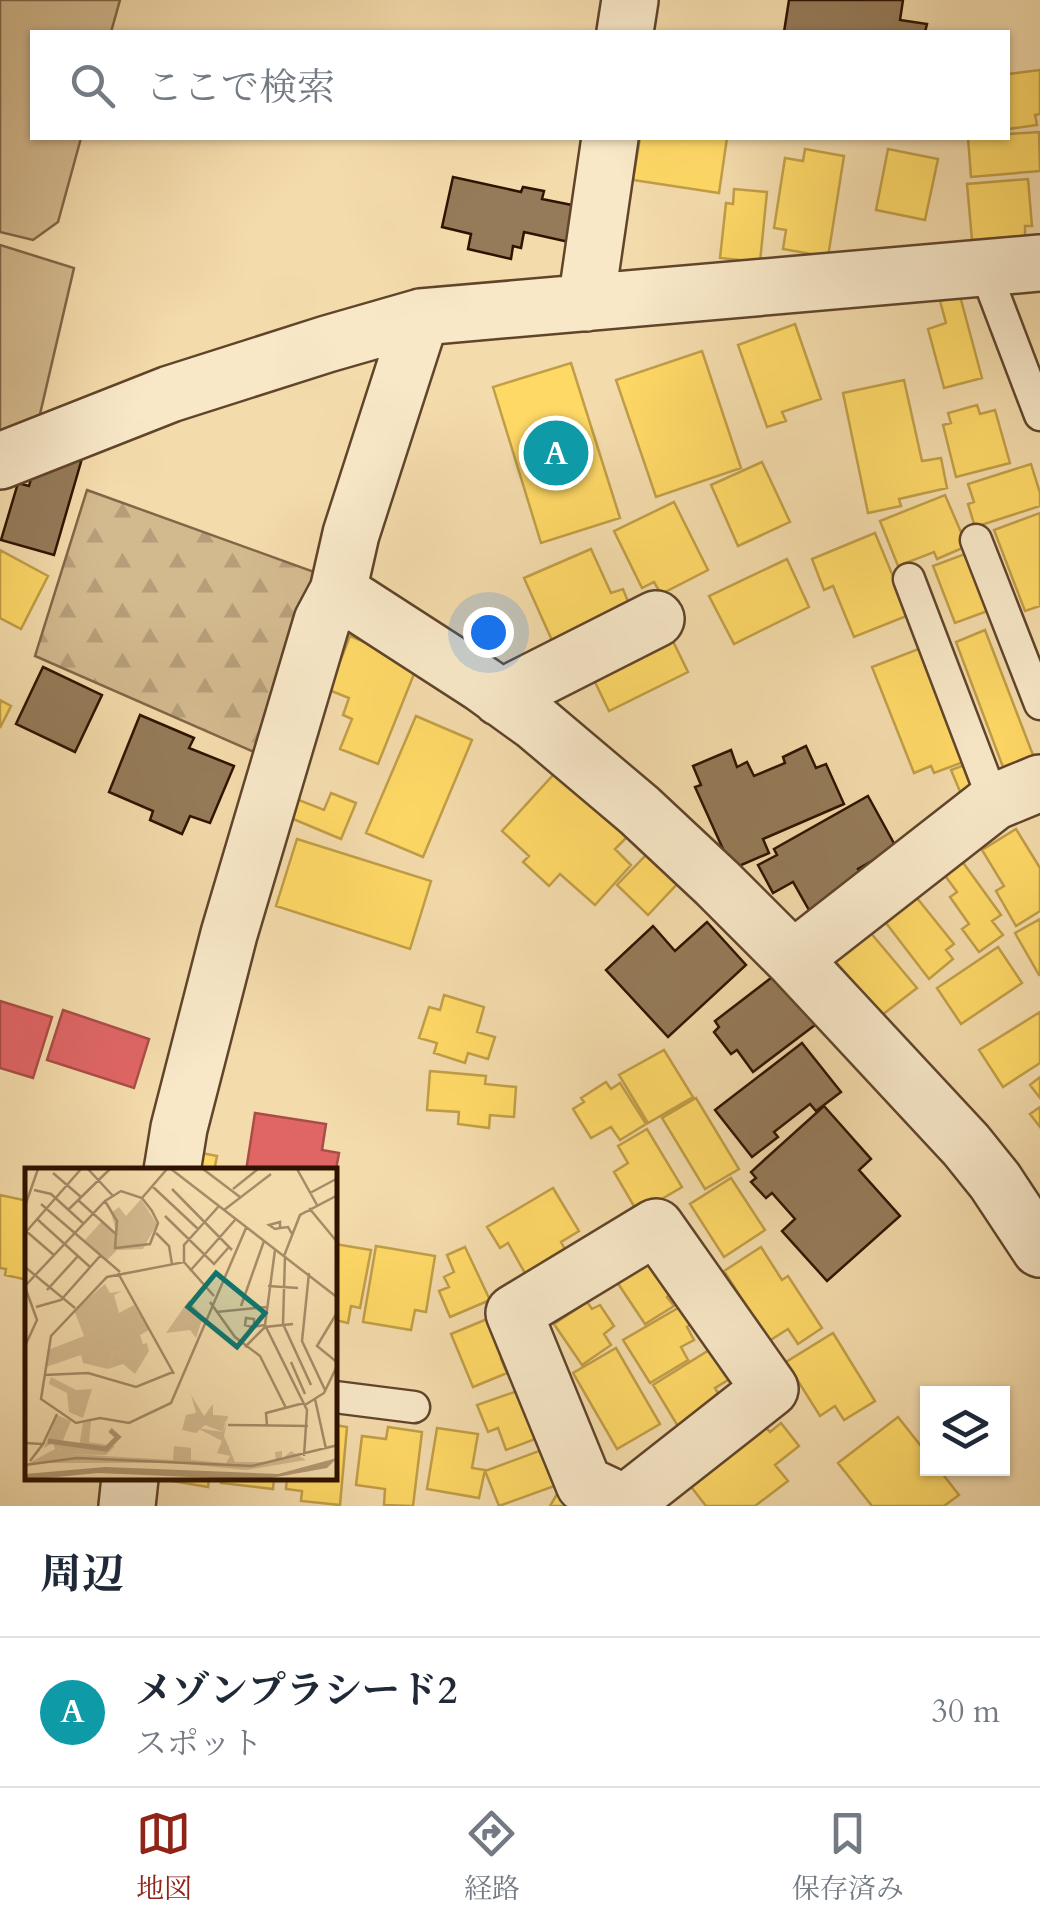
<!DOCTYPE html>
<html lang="ja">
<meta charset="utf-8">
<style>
body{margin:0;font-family:Cardo,"Noto Serif JP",serif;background:#f6f6f7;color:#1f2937}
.controls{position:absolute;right:30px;bottom:30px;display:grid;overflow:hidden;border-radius:0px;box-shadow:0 2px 8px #0004}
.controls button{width:90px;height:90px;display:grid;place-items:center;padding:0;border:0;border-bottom:2px solid #e0e1e3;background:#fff;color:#1f2937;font:50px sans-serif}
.you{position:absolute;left:488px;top:632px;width:35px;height:35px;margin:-25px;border:8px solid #fff;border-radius:50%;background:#1a73e8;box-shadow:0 0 0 15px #1a73e833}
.badge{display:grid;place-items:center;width:65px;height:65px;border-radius:50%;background:#8f2418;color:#fff;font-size:32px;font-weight:700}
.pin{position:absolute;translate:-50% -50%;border:5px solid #fff;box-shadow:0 2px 10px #0006}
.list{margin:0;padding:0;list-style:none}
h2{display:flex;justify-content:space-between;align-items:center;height:130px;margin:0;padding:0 40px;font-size:42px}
h2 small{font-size:32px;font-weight:400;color:#747a83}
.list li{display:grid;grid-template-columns:65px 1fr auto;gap:30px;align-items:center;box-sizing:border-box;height:150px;padding:0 40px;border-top:2px solid #e0e1e3}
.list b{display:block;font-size:38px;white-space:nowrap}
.list p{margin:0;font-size:32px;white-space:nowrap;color:#747a83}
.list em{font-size:32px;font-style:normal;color:#747a83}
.icon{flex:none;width:55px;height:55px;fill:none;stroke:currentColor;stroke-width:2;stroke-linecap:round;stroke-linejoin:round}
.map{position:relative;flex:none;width:1040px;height:1506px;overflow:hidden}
.search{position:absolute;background:#fff;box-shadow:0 2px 8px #0004;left:30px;right:30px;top:30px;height:110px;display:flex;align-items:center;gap:25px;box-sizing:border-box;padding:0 35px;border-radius:0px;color:#747a83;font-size:38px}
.sheet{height:280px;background:#fff}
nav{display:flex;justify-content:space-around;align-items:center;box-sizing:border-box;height:140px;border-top:2px solid #e0e1e3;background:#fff;font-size:28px;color:#747a83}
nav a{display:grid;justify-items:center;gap:5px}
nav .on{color:#8f2418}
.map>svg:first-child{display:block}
.green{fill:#d3b98e;stroke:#816647;stroke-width:2.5}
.forest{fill:url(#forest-firs);stroke:#816647;stroke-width:2.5}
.homes{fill:#ffd966;stroke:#c19e47;stroke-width:2.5}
.shops{fill:#e06666;stroke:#ab4d47;stroke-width:2.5}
.building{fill:#957b59;stroke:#2f1300;stroke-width:2.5}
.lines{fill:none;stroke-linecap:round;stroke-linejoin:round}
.lane-casing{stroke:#60452b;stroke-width:35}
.street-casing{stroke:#60452b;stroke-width:60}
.lane{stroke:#f8e8c8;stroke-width:30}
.street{stroke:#f8e8c8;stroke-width:55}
.inset-river{fill:none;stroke:#b19771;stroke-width:5}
.inset-road{fill:none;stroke:#a58b67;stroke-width:2.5}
.view{fill:#0f766e;fill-opacity:0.15;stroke:#0f766e;stroke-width:5}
.inset-edge{fill:none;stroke:#2f1300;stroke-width:5}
</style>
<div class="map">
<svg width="1040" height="1506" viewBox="0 0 1040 1506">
<defs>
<pattern id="forest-firs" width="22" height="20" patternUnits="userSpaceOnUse" patternTransform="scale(2.5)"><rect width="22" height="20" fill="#d3b98e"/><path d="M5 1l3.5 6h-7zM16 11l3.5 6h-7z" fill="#b59e79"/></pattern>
</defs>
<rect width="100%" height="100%" fill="#f4dbab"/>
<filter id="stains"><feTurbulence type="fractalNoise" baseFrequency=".002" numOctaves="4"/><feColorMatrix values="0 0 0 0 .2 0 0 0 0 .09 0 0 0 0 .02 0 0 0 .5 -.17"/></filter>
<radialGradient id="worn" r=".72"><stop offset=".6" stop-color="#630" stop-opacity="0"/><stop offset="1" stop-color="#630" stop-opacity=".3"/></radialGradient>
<path class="green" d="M 0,0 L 120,0 L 111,32 L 32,32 L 32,138 L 81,138 L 58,222 L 33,240 L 0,232 Z
M 0,245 L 74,268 L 37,427 L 0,441 Z"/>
<path class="forest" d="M 87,490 L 328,577 L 270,759 L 35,656 Z"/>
<path class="homes" d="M 1040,70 L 1040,114 L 1035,115 L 1037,125 L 1008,129 L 1008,74 Z
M 1039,132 L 1040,171 L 971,177 L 968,138 L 1008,138 L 1008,134 Z
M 640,138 L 727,138 L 719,193 L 633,180 Z
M 805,149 L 844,156 L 828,257 L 783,249 L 786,230 L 774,228 L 785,158 L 803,161 Z
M 888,149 L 938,159 L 925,220 L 876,210 Z
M 1028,179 L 1032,226 L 1025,226 L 1025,236 L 972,240 L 967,184 Z
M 734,189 L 767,192 L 760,262 L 720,258 L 726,203 L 733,204 Z
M 960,296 L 982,378 L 944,388 L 928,329 L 946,323 L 940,301 Z
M 795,324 L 821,399 L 782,412 L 786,421 L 767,427 L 738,345 Z
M 702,351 L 741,468 L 656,497 L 616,380 Z
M 571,363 L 620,518 L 541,543 L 493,387 Z
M 904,380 L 922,461 L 941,458 L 947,488 L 899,499 L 901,506 L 868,513 L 843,393 Z
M 977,405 L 980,414 L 995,410 L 1010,463 L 956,477 L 943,425 L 951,423 L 948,413 Z
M 762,462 L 790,522 L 738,546 L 711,485 Z
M 1031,464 L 1040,493 L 1040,506 L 975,527 L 968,504 L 974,502 L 968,484 Z
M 945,495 L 967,546 L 937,559 L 934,552 L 898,566 L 880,521 Z
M 674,502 L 708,570 L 661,594 L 654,582 L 642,588 L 614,531 Z
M 1040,513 L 1040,606 L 1025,611 L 994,530 Z
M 875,533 L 909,615 L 854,637 L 833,586 L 824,590 L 812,559 Z
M 591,549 L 611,593 L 623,589 L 633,614 L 555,647 L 524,578 Z
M 0,550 L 48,576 L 21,629 L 0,618 Z
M 970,552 L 993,609 L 955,623 L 933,566 Z
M 787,559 L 809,607 L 734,644 L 709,596 Z
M 985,630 L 1033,755 L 1003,767 L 956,642 Z
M 668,631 L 688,672 L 609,711 L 594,680 Z
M 350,636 L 418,664 L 378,764 L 340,749 L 352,719 L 343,715 L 349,698 L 329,690 Z
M 921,648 L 966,761 L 934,773 L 931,766 L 914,773 L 872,667 Z
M 0,700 L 11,706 L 0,728 Z
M 416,716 L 472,740 L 423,857 L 366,833 Z
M 967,764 L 977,788 L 961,794 L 951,770 Z
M 554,774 L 627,837 L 615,849 L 631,865 L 595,905 L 560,874 L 549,886 L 523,862 L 529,856 L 502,831 Z
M 331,793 L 356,803 L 341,839 L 286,816 L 294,798 L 324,810 Z
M 1016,829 L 1040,868 L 1040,911 L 1016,926 L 996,891 L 1004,886 L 982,850 Z
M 297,839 L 431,881 L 410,949 L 276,906 Z
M 648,853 L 679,882 L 648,915 L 617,885 Z
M 959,857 L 1001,915 L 992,921 L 1003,935 L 979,952 L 962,929 L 969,924 L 950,897 L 957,892 L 941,870 Z
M 917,898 L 954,944 L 946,950 L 953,959 L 929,979 L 886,923 Z
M 1040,919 L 1040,975 L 1039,975 L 1015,933 Z
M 870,932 L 917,988 L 882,1015 L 835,961 Z
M 998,947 L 1022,983 L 961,1024 L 937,988 Z
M 444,995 L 484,1007 L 477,1032 L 495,1037 L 488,1059 L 468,1053 L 465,1063 L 434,1053 L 437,1043 L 419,1038 L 429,1007 L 440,1010 Z
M 1040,1012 L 1040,1063 L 1003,1087 L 979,1050 Z
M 664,1050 L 693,1097 L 648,1123 L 619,1075 Z
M 430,1071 L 486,1076 L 485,1084 L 516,1087 L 514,1117 L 490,1115 L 489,1128 L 458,1124 L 459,1112 L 427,1110 Z
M 1040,1077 L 1040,1098 L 1030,1085 Z
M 606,1082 L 611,1089 L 620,1083 L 646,1124 L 620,1140 L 611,1127 L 591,1138 L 573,1109 L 584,1102 L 581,1098 Z
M 696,1098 L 739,1169 L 705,1189 L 662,1118 Z
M 1040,1107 L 1040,1127 L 1030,1114 Z
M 647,1129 L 682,1187 L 638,1213 L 614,1172 L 628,1163 L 618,1146 Z
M 191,1151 L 217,1156 L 214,1171 L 187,1171 Z
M 731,1178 L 765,1230 L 724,1257 L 690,1204 Z
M 553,1188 L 579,1231 L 561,1242 L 566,1251 L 526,1275 L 508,1243 L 500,1248 L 487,1227 Z
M 0,1195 L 28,1201 L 28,1280 L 5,1275 L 6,1269 L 0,1268 Z
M 335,1244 L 371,1250 L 360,1308 L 351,1306 L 348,1323 L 335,1320 Z
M 376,1246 L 435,1256 L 426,1312 L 415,1310 L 411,1330 L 363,1322 Z
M 465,1247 L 490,1300 L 450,1317 L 439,1291 L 449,1287 L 444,1277 L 454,1272 L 447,1255 Z
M 761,1247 L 782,1280 L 788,1276 L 822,1328 L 798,1344 L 788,1329 L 769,1341 L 724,1271 Z
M 636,1261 L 655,1264 L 674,1293 L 667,1297 L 674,1306 L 645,1324 L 613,1276 Z
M 587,1302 L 592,1309 L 600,1305 L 614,1326 L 604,1334 L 611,1345 L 582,1365 L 554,1324 Z
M 685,1304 L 695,1322 L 687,1327 L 694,1340 L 681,1347 L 688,1360 L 650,1383 L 623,1340 Z
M 492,1317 L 508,1356 L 501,1359 L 507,1373 L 473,1387 L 451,1334 Z
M 833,1333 L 875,1401 L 844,1420 L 835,1406 L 820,1416 L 786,1362 Z
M 714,1347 L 733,1377 L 715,1388 L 722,1400 L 679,1428 L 653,1385 Z
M 616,1348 L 660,1424 L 617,1449 L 573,1373 Z
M 523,1389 L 538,1438 L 506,1450 L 498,1428 L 488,1432 L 477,1405 Z
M 898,1417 L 928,1455 L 928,1468 L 938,1468 L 959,1495 L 944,1506 L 872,1506 L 838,1463 Z
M 760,1421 L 770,1432 L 781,1423 L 799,1446 L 775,1465 L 788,1481 L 755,1506 L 706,1506 L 685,1479 Z
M 335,1425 L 347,1427 L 340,1505 L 301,1501 L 302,1491 L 286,1489 L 287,1478 L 335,1478 Z
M 388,1427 L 422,1432 L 413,1506 L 384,1505 L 385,1489 L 356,1485 L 362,1436 L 386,1439 Z
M 437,1428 L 478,1434 L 472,1468 L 485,1470 L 479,1498 L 427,1489 Z
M 547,1448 L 560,1484 L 499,1506 L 485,1471 Z
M 155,1478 L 209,1478 L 208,1487 Z
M 222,1478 L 274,1478 L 273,1489 L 221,1483 Z
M 557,1494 L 578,1506 L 550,1506 Z"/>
<path class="shops" d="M 0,1001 L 52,1017 L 33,1078 L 0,1068 Z
M 63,1010 L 149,1039 L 134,1088 L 47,1060 Z
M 255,1113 L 326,1124 L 322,1150 L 339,1153 L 335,1175 L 335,1171 L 246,1171 Z"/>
<path class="building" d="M 789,0 L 903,0 L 900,20 L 927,24 L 925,32 L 784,32 Z
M 453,177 L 521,192 L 523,187 L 544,191 L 542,199 L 577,206 L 569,242 L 524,232 L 521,248 L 513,246 L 511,259 L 468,249 L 471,234 L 442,227 Z
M 83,455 L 54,555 L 1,540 L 18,483 L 29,486 L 34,468 Z
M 43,667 L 102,695 L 75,752 L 16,724 Z
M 140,715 L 194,738 L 189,748 L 234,766 L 210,823 L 190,816 L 182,834 L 150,820 L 153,811 L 109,792 Z
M 806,746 L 816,768 L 826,764 L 844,804 L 763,839 L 769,853 L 732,869 L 695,787 L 701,785 L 693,766 L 731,750 L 737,767 L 747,762 L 754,776 L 785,763 L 783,757 Z
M 868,796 L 896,847 L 858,869 L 864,879 L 809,910 L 793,882 L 773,893 L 758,865 L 777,855 L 774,849 Z
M 707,922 L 746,965 L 668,1037 L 606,970 L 653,926 L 675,951 Z
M 780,971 L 819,1022 L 753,1072 L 737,1050 L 731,1054 L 714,1032 L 719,1027 L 715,1021 Z
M 802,1043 L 841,1092 L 816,1111 L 810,1104 L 774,1132 L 778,1137 L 752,1157 L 715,1110 Z
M 824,1106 L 871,1159 L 859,1170 L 900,1216 L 827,1281 L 782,1231 L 795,1219 L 772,1193 L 766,1198 L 751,1182 L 756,1178 L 751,1172 Z"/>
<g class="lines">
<defs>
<path id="lane" d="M 984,268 L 1040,415
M 976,540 L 1040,704
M 909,579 L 994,802
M 335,1397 L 414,1407"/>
<path id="street" d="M 625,32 L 630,0
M 586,303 L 610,138
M 0,461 L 170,394 L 327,344 L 421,317 L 1040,263
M 338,591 L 482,684 L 536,723 L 639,810 L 717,883 L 793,959 L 966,1145 L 995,1181 L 1040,1249
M 500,698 L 656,619
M 793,959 L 994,802 L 1040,783
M 172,1171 L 179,1128 L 229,934 L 322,621 L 338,591 L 351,534 L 421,317
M 625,1503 L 770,1389 L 656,1227 L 514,1313 L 584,1484 L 631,1506
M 127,1506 L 130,1478"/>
</defs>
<use href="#lane" class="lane-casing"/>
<use href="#street" class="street-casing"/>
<use href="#lane" class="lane"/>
<use href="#street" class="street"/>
</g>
<g transform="translate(25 1168)">
<rect width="312" height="312" fill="#f4dbab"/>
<path d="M 164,132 L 178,149 L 171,170 L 165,162 L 141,165 ZM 122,175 L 124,183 L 110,206 L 98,196 L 83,201 L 88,184 ZM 32,247 L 46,253 L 34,282 L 45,286 L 148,292 L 149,278 L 166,280 L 166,292 L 201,295 L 205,288 L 192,285 L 197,273 L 172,260 L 198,264 L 202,253 L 188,253 L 188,247 L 203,248 L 199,268 L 210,294 L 251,294 L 250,284 L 257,283 L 257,291 L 266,283 L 281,292 L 221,302 L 150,295 L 4,295 L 30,281 L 28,275 L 19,280 Z" fill="#d3b98e"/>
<path d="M 80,116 L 85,125 L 97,123 L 89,127 L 94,145 L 109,137 L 124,162 L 115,167 L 118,177 L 88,184 L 83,201 L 58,195 L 56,187 L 21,199 L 23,182 L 59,168 L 49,142 ZM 26,209 L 51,222 L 67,221 L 58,250 L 44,244 L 42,225 L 24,216 ZM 166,227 L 179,248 L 188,236 L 188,253 L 201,251 L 198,264 L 180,257 L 171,265 L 157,262 L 161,247 L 171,245 ZM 66,253 L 64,274 L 90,278 L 81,287 L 34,286 L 35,276 L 54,279 L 58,255 Z" fill="#d3b98e"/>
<path d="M 116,31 L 132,56 L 118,81 L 92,82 L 82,92 L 59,73 L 76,54 L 92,67 L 86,45 L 94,39 L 101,48 Z" fill="#d3b98e"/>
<path d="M 312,290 L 302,300 L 235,312 L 73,305 L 0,312 L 0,306 L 80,299 L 253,306 Z" fill="#b19771"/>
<path class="inset-river" d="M 23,273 L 81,281 L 93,269 L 85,262"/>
<path class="inset-road" d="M 63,1 L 88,28M 146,1 L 313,130M 178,1 L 215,29M 272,1 L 292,37M 28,5 L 56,29M 127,18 L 173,61M 147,21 L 207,82M 208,21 L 233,1M 9,22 L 26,26 L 59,56M 285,25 L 313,10M 117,30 L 142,1M 53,32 L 92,67M 16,36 L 95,104M 0,38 L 13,1M 284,40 L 313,75M 43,42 L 85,1M 199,42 L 246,6M 140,48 L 189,96 L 204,79M 12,51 L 65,99M 255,60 L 255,54 L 244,57 L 250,61 L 255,60 L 263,59 L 267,66M 1,63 L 30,88M 0,65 L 56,1M 131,65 L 144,78 L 147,96M 250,82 L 240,157 L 282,242 L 279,288M 259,88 L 275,47 L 313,27M 260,88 L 258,156 L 286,217M 159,94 L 159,77 L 194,38M 0,99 L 50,140M 165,103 L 210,52M 93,105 L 149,206M 284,105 L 277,173 L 300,222M 0,118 L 80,33 L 96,23 L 117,30 L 127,43 L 133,55 L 125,76 L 90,80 L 92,53 L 80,33M 243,118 L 273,120M 0,119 L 12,152 L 0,178M 22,122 L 53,88M 189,128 L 159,94 L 82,109 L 26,168 L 16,231 L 51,255 L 75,250 L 104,255 L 146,235 L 221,60M 185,134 L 210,169 L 235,188 L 261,240M 216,138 L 239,73M 11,139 L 36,132 L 75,88M 313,143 L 292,178 L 313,195M 191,144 L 241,139M 229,158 L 229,151 L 221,150 L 220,157 L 227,159 L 240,157M 220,179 L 240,159 L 268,156M 266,194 L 280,226M 19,207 L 63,205 L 111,219 L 148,204M 290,231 L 301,281M 280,237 L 299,225 L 313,196M 203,257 L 283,258M 242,258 L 241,245 L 279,235M 0,275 L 18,276 L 5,293M 18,276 L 32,246M 0,297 L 52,290 L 227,298 L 313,277"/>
<path class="view" d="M 191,105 L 240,145 L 212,179 L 163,139 Z"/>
<rect width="312" height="312" class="inset-edge"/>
</g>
<rect width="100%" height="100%" filter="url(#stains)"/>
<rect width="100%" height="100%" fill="url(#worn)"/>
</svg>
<div class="controls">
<button><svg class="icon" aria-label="layers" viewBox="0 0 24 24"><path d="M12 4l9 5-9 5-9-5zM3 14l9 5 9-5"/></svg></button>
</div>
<div class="you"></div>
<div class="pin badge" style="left:556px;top:453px;background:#0f9aa8">A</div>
<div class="search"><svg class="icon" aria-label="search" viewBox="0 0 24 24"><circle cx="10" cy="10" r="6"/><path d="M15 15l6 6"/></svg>ここで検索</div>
</div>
<section class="sheet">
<h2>周辺<small></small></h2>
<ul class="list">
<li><span class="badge" style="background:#0f9aa8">A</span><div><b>メゾンプラシード2</b><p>スポット</p></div><em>30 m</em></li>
</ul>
</section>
<nav>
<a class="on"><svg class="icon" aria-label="map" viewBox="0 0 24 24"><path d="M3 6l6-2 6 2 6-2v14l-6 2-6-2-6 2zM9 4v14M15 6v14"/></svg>地図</a>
<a><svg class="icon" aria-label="directions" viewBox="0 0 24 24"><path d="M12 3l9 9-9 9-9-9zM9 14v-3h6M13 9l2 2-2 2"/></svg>経路</a>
<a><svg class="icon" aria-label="saved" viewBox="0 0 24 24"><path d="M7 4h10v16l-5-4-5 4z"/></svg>保存済み</a>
</nav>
